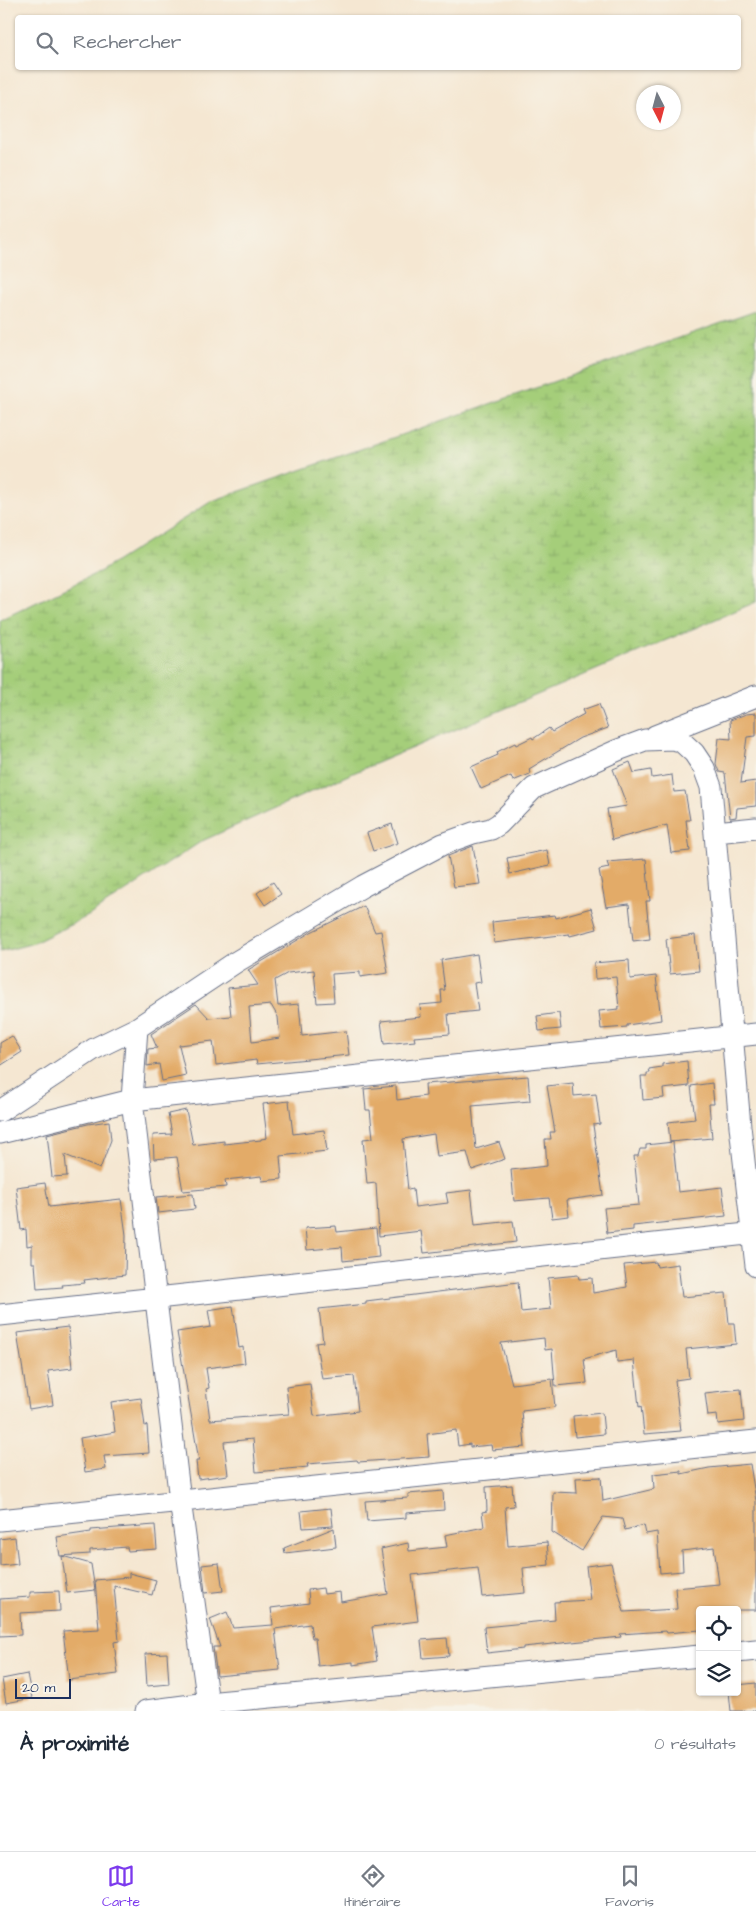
<!DOCTYPE html>
<html lang="fr">
<meta charset="utf-8">
<style>
body{margin:0;font-family:"Architects Daughter",sans-serif;background:#f6f6f7;color:#1f2937}
.controls{position:absolute;right:15px;bottom:15px;display:grid;overflow:hidden;border-radius:5px;box-shadow:0 1px 4px #0004}
.controls button{width:45px;height:45px;display:grid;place-items:center;padding:0;border:0;border-bottom:1px solid #e0e1e3;background:#fff;color:#1f2937;font:25px sans-serif}
.compass{position:absolute;left:636px;top:85px;width:45px;height:45px;border-radius:50%;background:#fff;box-shadow:0 1px 4px #0004;rotate:174deg}
.scale{position:absolute;left:15px;bottom:12px;width:56px;box-sizing:border-box;padding-left:5px;border:2px solid #1b2f5e;border-top:0;font-size:14px;line-height:18px;white-space:nowrap;color:#1b2f5e;-webkit-text-stroke:4px #f7f3e8;paint-order:stroke}
.list{margin:0;padding:0;list-style:none}
h2{display:flex;justify-content:space-between;align-items:center;height:65px;margin:0;padding:0 20px;font-size:21px}
h2 small{font-size:16px;font-weight:400;color:#747a83}
.icon{flex:none;width:28px;height:28px;fill:none;stroke:currentColor;stroke-width:2;stroke-linecap:round;stroke-linejoin:round}
.map{position:relative;flex:none;width:756px;height:1711px;overflow:hidden}
.search{position:absolute;background:#fff;box-shadow:0 1px 4px #0004;left:15px;right:15px;top:15px;height:55px;display:flex;align-items:center;gap:12px;box-sizing:border-box;padding:0 18px;border-radius:5px;color:#747a83;font-size:19px}
.sheet{height:140px;background:#fff}
nav{display:flex;justify-content:space-around;align-items:center;box-sizing:border-box;height:70px;border-top:1px solid #e0e1e3;background:#fff;font-size:14px;color:#747a83}
nav a{display:grid;justify-items:center;gap:2px}
nav .on{color:#7c3aed}
.map>svg:first-child{display:block}
.wetland{fill:url(#wetland-marsh);stroke:#607e6c}
.building{fill:#e3ab67;fill-rule:evenodd}
.lines{fill:none;stroke-linecap:round;stroke-linejoin:round}
.street-casing{stroke:#676f87;stroke-width:23}
.street{stroke:#fff;stroke-width:21}
</style>
<div class="map">
<svg width="756" height="1711" viewBox="0 0 756 1711">
<defs>
<pattern id="wetland-marsh" width="20" height="14" patternUnits="userSpaceOnUse" patternTransform="scale(1.25)"><rect width="20" height="14" fill="#a5ce7a"/><path d="M1 5h8M5 5V1M11 12h8M15 12V8" fill="none" stroke="#8db16c"/></pattern>
</defs>
<rect width="100%" height="100%" fill="#f7f3e8"/>
<filter id="ink" filterUnits="userSpaceOnUse"><feTurbulence type="fractalNoise" baseFrequency=".02" numOctaves="2"/><feDisplacementMap in="SourceGraphic" scale="10" xChannelSelector="R" yChannelSelector="G"/><feConvolveMatrix kernelMatrix="1 2 1 2 8 2 1 2 1" color-interpolation-filters="sRGB"/></filter>
<filter id="wash" filterUnits="userSpaceOnUse"><feTurbulence type="fractalNoise" baseFrequency=".0096" numOctaves="4" result="noise"/><feDisplacementMap in="SourceGraphic" scale="20" xChannelSelector="R" yChannelSelector="G"/><feGaussianBlur stdDeviation="1.12" result="paint"/><feColorMatrix in="noise" values="0 0 0 0 0 0 0 0 0 0 0 0 0 0 0 0 0 1.4 0 .05"/><feComposite in="paint" operator="in"/></filter>
<g filter="url(#wash)">
<rect width="100%" height="100%" fill="#f5e7d2"/>
<path class="wetland" d="M 756,311 L 756,602 L 346,776 L 202,841 L 88,916 L 34,943 L 0,952 L 0,620 L 101,571 L 212,501 Z"/>
<g id="blocks">
<path class="building" d="M 599,704 L 608,728 L 580,738 L 529,769 L 530,774 L 513,781 L 511,776 L 481,789 L 471,767 L 498,755 L 497,752 L 515,743 L 516,745 L 532,737 L 533,739 L 549,728 L 552,732 L 584,714 L 582,710 Z
M 756,713 L 756,736 L 747,737 L 741,783 L 756,781 L 756,806 L 737,808 L 736,817 L 730,818 L 725,773 L 719,772 L 716,764 L 719,738 L 731,739 L 730,720 L 746,714 Z
M 630,762 L 634,773 L 651,770 L 652,778 L 672,775 L 674,792 L 685,791 L 690,820 L 686,820 L 690,851 L 671,853 L 667,825 L 612,840 L 607,809 L 627,806 L 613,769 Z
M 392,824 L 398,843 L 373,851 L 367,833 Z
M 473,846 L 480,884 L 454,887 L 448,856 Z
M 547,850 L 550,865 L 510,874 L 507,858 Z
M 646,859 L 650,901 L 646,901 L 650,939 L 633,941 L 629,904 L 606,907 L 599,870 L 609,868 L 607,862 Z
M 273,882 L 281,894 L 265,905 L 257,893 Z
M 364,906 L 375,932 L 381,931 L 388,973 L 360,977 L 360,972 L 332,974 L 334,1002 L 317,1003 L 314,970 L 288,973 L 275,980 L 278,1006 L 299,1004 L 302,1036 L 346,1031 L 349,1055 L 257,1064 L 256,1060 L 216,1065 L 213,1041 L 179,1045 L 186,1076 L 162,1081 L 159,1064 L 147,1066 L 148,1049 L 157,1048 L 151,1034 L 196,1004 L 209,1018 L 231,1016 L 228,988 L 258,985 L 248,970 L 311,932 ZM 271,1005 L 278,1017 L 280,1038 L 252,1042 L 249,1007 Z
M 591,908 L 597,929 L 570,936 L 569,934 L 494,943 L 492,922 L 555,915 L 556,918 Z
M 695,935 L 699,971 L 670,974 L 666,939 Z
M 477,954 L 481,982 L 474,983 L 478,1011 L 448,1014 L 450,1034 L 414,1037 L 415,1041 L 384,1044 L 381,1021 L 421,1017 L 420,1005 L 442,1003 L 441,990 L 445,990 L 441,960 Z
M 629,960 L 630,979 L 656,976 L 661,1020 L 627,1025 L 627,1027 L 601,1029 L 599,1011 L 619,1009 L 616,977 L 595,979 L 594,963 Z
M 559,1013 L 561,1029 L 539,1031 L 537,1016 Z
M 12,1036 L 22,1052 L 0,1066 L 0,1043 Z
M 687,1061 L 689,1086 L 663,1089 L 664,1098 L 643,1100 L 641,1076 L 647,1076 L 647,1073 L 650,1073 L 649,1069 L 662,1067 L 662,1064 Z
M 528,1076 L 530,1101 L 472,1106 L 476,1149 L 499,1142 L 505,1159 L 472,1170 L 467,1152 L 437,1156 L 434,1134 L 403,1139 L 408,1190 L 413,1189 L 415,1207 L 448,1203 L 446,1193 L 471,1190 L 475,1225 L 513,1221 L 516,1242 L 424,1253 L 421,1231 L 379,1236 L 376,1183 L 367,1184 L 363,1139 L 373,1138 L 370,1110 L 366,1110 L 364,1089 L 396,1086 L 397,1100 L 426,1096 L 425,1084 Z
M 573,1083 L 574,1096 L 596,1094 L 600,1124 L 593,1125 L 603,1195 L 567,1200 L 569,1216 L 552,1218 L 549,1198 L 514,1201 L 511,1170 L 547,1166 L 545,1139 L 551,1139 L 550,1132 L 555,1132 L 547,1086 Z
M 712,1083 L 714,1104 L 709,1104 L 712,1138 L 670,1142 L 668,1122 L 695,1119 L 691,1086 Z
M 289,1101 L 293,1134 L 324,1130 L 327,1151 L 280,1156 L 282,1179 L 262,1181 L 261,1176 L 225,1180 L 226,1187 L 183,1191 L 177,1157 L 154,1159 L 153,1135 L 172,1134 L 168,1114 L 186,1110 L 193,1145 L 224,1141 L 224,1144 L 261,1140 L 261,1139 L 267,1138 L 263,1104 Z
M 109,1121 L 111,1140 L 100,1169 L 65,1155 L 67,1176 L 52,1177 L 47,1134 L 88,1124 Z
M 673,1142 L 678,1192 L 722,1187 L 726,1216 L 633,1226 L 633,1230 L 607,1233 L 604,1208 L 639,1205 L 634,1156 L 638,1156 L 640,1149 L 646,1149 L 646,1145 Z
M 45,1183 L 49,1207 L 121,1199 L 126,1235 L 125,1275 L 84,1280 L 85,1283 L 62,1285 L 63,1287 L 37,1289 L 35,1263 L 32,1263 L 32,1245 L 27,1246 L 26,1229 L 21,1230 L 16,1187 Z
M 193,1194 L 195,1209 L 158,1213 L 156,1197 Z
M 336,1226 L 337,1232 L 376,1228 L 379,1257 L 343,1261 L 342,1247 L 307,1250 L 305,1228 Z
M 656,1262 L 657,1267 L 678,1264 L 682,1297 L 726,1293 L 729,1323 L 734,1323 L 736,1344 L 686,1349 L 689,1378 L 675,1380 L 681,1431 L 644,1434 L 641,1406 L 639,1407 L 634,1360 L 617,1362 L 616,1350 L 584,1359 L 587,1383 L 555,1386 L 552,1349 L 545,1350 L 544,1338 L 501,1343 L 512,1384 L 552,1379 L 555,1407 L 522,1411 L 525,1447 L 492,1450 L 491,1445 L 470,1447 L 470,1444 L 458,1446 L 456,1430 L 427,1434 L 429,1457 L 358,1462 L 357,1460 L 307,1464 L 308,1467 L 256,1472 L 253,1439 L 224,1442 L 228,1475 L 198,1479 L 196,1461 L 199,1461 L 177,1332 L 211,1327 L 208,1310 L 233,1306 L 239,1348 L 243,1347 L 245,1363 L 206,1368 L 209,1388 L 206,1389 L 210,1420 L 289,1414 L 286,1387 L 310,1384 L 314,1416 L 358,1411 L 354,1376 L 322,1379 L 316,1343 L 323,1342 L 319,1309 L 366,1304 L 366,1301 L 518,1282 L 521,1312 L 551,1309 L 548,1278 L 578,1275 L 579,1279 L 592,1278 L 593,1293 L 627,1287 L 624,1265 Z
M 68,1327 L 72,1368 L 48,1371 L 53,1405 L 29,1409 L 17,1333 Z
M 741,1389 L 744,1421 L 718,1424 L 717,1415 L 708,1416 L 705,1393 Z
M 141,1398 L 145,1426 L 147,1425 L 149,1453 L 104,1456 L 106,1469 L 85,1472 L 80,1438 L 115,1432 L 111,1402 Z
M 602,1413 L 604,1434 L 575,1437 L 573,1416 Z
M 750,1464 L 756,1501 L 756,1610 L 700,1610 L 700,1630 L 667,1633 L 666,1631 L 620,1634 L 621,1637 L 523,1647 L 523,1649 L 487,1653 L 484,1627 L 555,1620 L 554,1602 L 590,1600 L 586,1566 L 611,1563 L 624,1612 L 677,1609 L 675,1588 L 719,1584 L 714,1547 L 682,1551 L 683,1571 L 660,1573 L 657,1532 L 646,1534 L 644,1525 L 625,1530 L 622,1519 L 603,1517 L 582,1551 L 552,1532 L 553,1492 L 577,1493 L 576,1478 L 601,1477 L 603,1501 L 654,1489 L 653,1474 L 681,1471 L 681,1474 L 709,1468 Z
M 512,1485 L 514,1506 L 505,1507 L 508,1546 L 547,1542 L 549,1565 L 523,1568 L 525,1593 L 482,1597 L 478,1568 L 412,1575 L 418,1621 L 372,1627 L 377,1661 L 353,1665 L 353,1662 L 318,1666 L 315,1638 L 312,1638 L 310,1624 L 275,1629 L 280,1670 L 217,1676 L 213,1647 L 220,1647 L 210,1619 L 227,1612 L 233,1628 L 273,1625 L 271,1608 L 309,1603 L 308,1590 L 323,1588 L 324,1594 L 340,1592 L 341,1602 L 388,1594 L 381,1549 L 408,1543 L 409,1551 L 447,1547 L 445,1535 L 484,1527 L 482,1512 L 487,1511 L 486,1487 Z
M 443,1491 L 444,1510 L 406,1513 L 406,1518 L 367,1521 L 365,1501 L 408,1498 L 408,1494 Z
M 331,1508 L 333,1526 L 303,1528 L 301,1511 Z
M 155,1525 L 157,1549 L 128,1551 L 127,1547 L 90,1550 L 90,1554 L 60,1556 L 57,1537 L 91,1532 L 91,1530 Z
M 334,1528 L 336,1547 L 285,1553 L 284,1548 Z
M 15,1537 L 18,1564 L 0,1566 L 0,1539 Z
M 62,1556 L 91,1564 L 95,1590 L 67,1593 Z
M 219,1563 L 223,1591 L 205,1593 L 202,1565 Z
M 129,1573 L 156,1580 L 152,1595 L 114,1586 L 119,1641 L 114,1642 L 118,1674 L 69,1680 L 63,1631 L 99,1629 L 95,1580 L 129,1577 Z
M 59,1591 L 60,1611 L 20,1613 L 21,1635 L 0,1636 L 0,1599 L 30,1597 L 30,1592 Z
M 447,1638 L 449,1656 L 423,1658 L 421,1640 Z
M 167,1653 L 169,1684 L 147,1686 L 145,1654 Z
M 27,1674 L 32,1698 L 6,1703 L 2,1679 Z
M 756,1683 L 756,1711 L 731,1711 L 729,1692 L 737,1692 L 737,1685 Z"/>
</g>
</g>
<g filter="url(#ink)">
<use href="#blocks" fill-opacity="0" stroke="#676f87" stroke-width="1"/>
<g class="lines">
<defs>
<path id="street" d="M 655,736 L 756,696
M 715,832 L 756,828
M 137,1028 L 132,1100 L 180,1500 L 209,1711
M 0,1111 L 94,1049 L 137,1028 L 236,962 L 363,886 L 443,844 L 473,833 L 491,829 L 499,824 L 534,788 L 618,750 L 645,740 L 672,739 L 681,741 L 694,753 L 704,768 L 711,787 L 740,1126 L 756,1266
M 0,1133 L 132,1100 L 756,1034
M 0,1315 L 756,1233
M 0,1520 L 756,1441
M 737,1652 L 756,1650
M 146,1711 L 207,1703 L 700,1656"/>
</defs>
<use href="#street" class="street-casing"/>
<use href="#street" class="street"/>
</g>
</g>
</svg>
<div class="controls">
<button><svg class="icon" aria-label="locate" viewBox="0 0 24 24"><circle cx="12" cy="12" r="6"/><path d="M12 2v4M12 18v4M2 12h4M18 12h4"/></svg></button>
<button><svg class="icon" aria-label="layers" viewBox="0 0 24 24"><path d="M12 4l9 5-9 5-9-5zM3 14l9 5 9-5"/></svg></button>
</div>
<svg class="compass" viewBox="-18 -18 36 36"><path d="M0-13l5 13h-10z" fill="#e53935"/><path d="M0 13l5-13h-10z" fill="#747a83"/></svg>
<div class="scale">20 m</div>
<div class="search"><svg class="icon" aria-label="search" viewBox="0 0 24 24"><circle cx="10" cy="10" r="6"/><path d="M15 15l6 6"/></svg>Rechercher</div>
</div>
<section class="sheet">
<h2>À proximité<small>0 résultats</small></h2>
<ul class="list">
</ul>
</section>
<nav>
<a class="on"><svg class="icon" aria-label="map" viewBox="0 0 24 24"><path d="M3 6l6-2 6 2 6-2v14l-6 2-6-2-6 2zM9 4v14M15 6v14"/></svg>Carte</a>
<a><svg class="icon" aria-label="directions" viewBox="0 0 24 24"><path d="M12 3l9 9-9 9-9-9zM9 14v-3h6M13 9l2 2-2 2"/></svg>Itinéraire</a>
<a><svg class="icon" aria-label="saved" viewBox="0 0 24 24"><path d="M7 4h10v16l-5-4-5 4z"/></svg>Favoris</a>
</nav>
